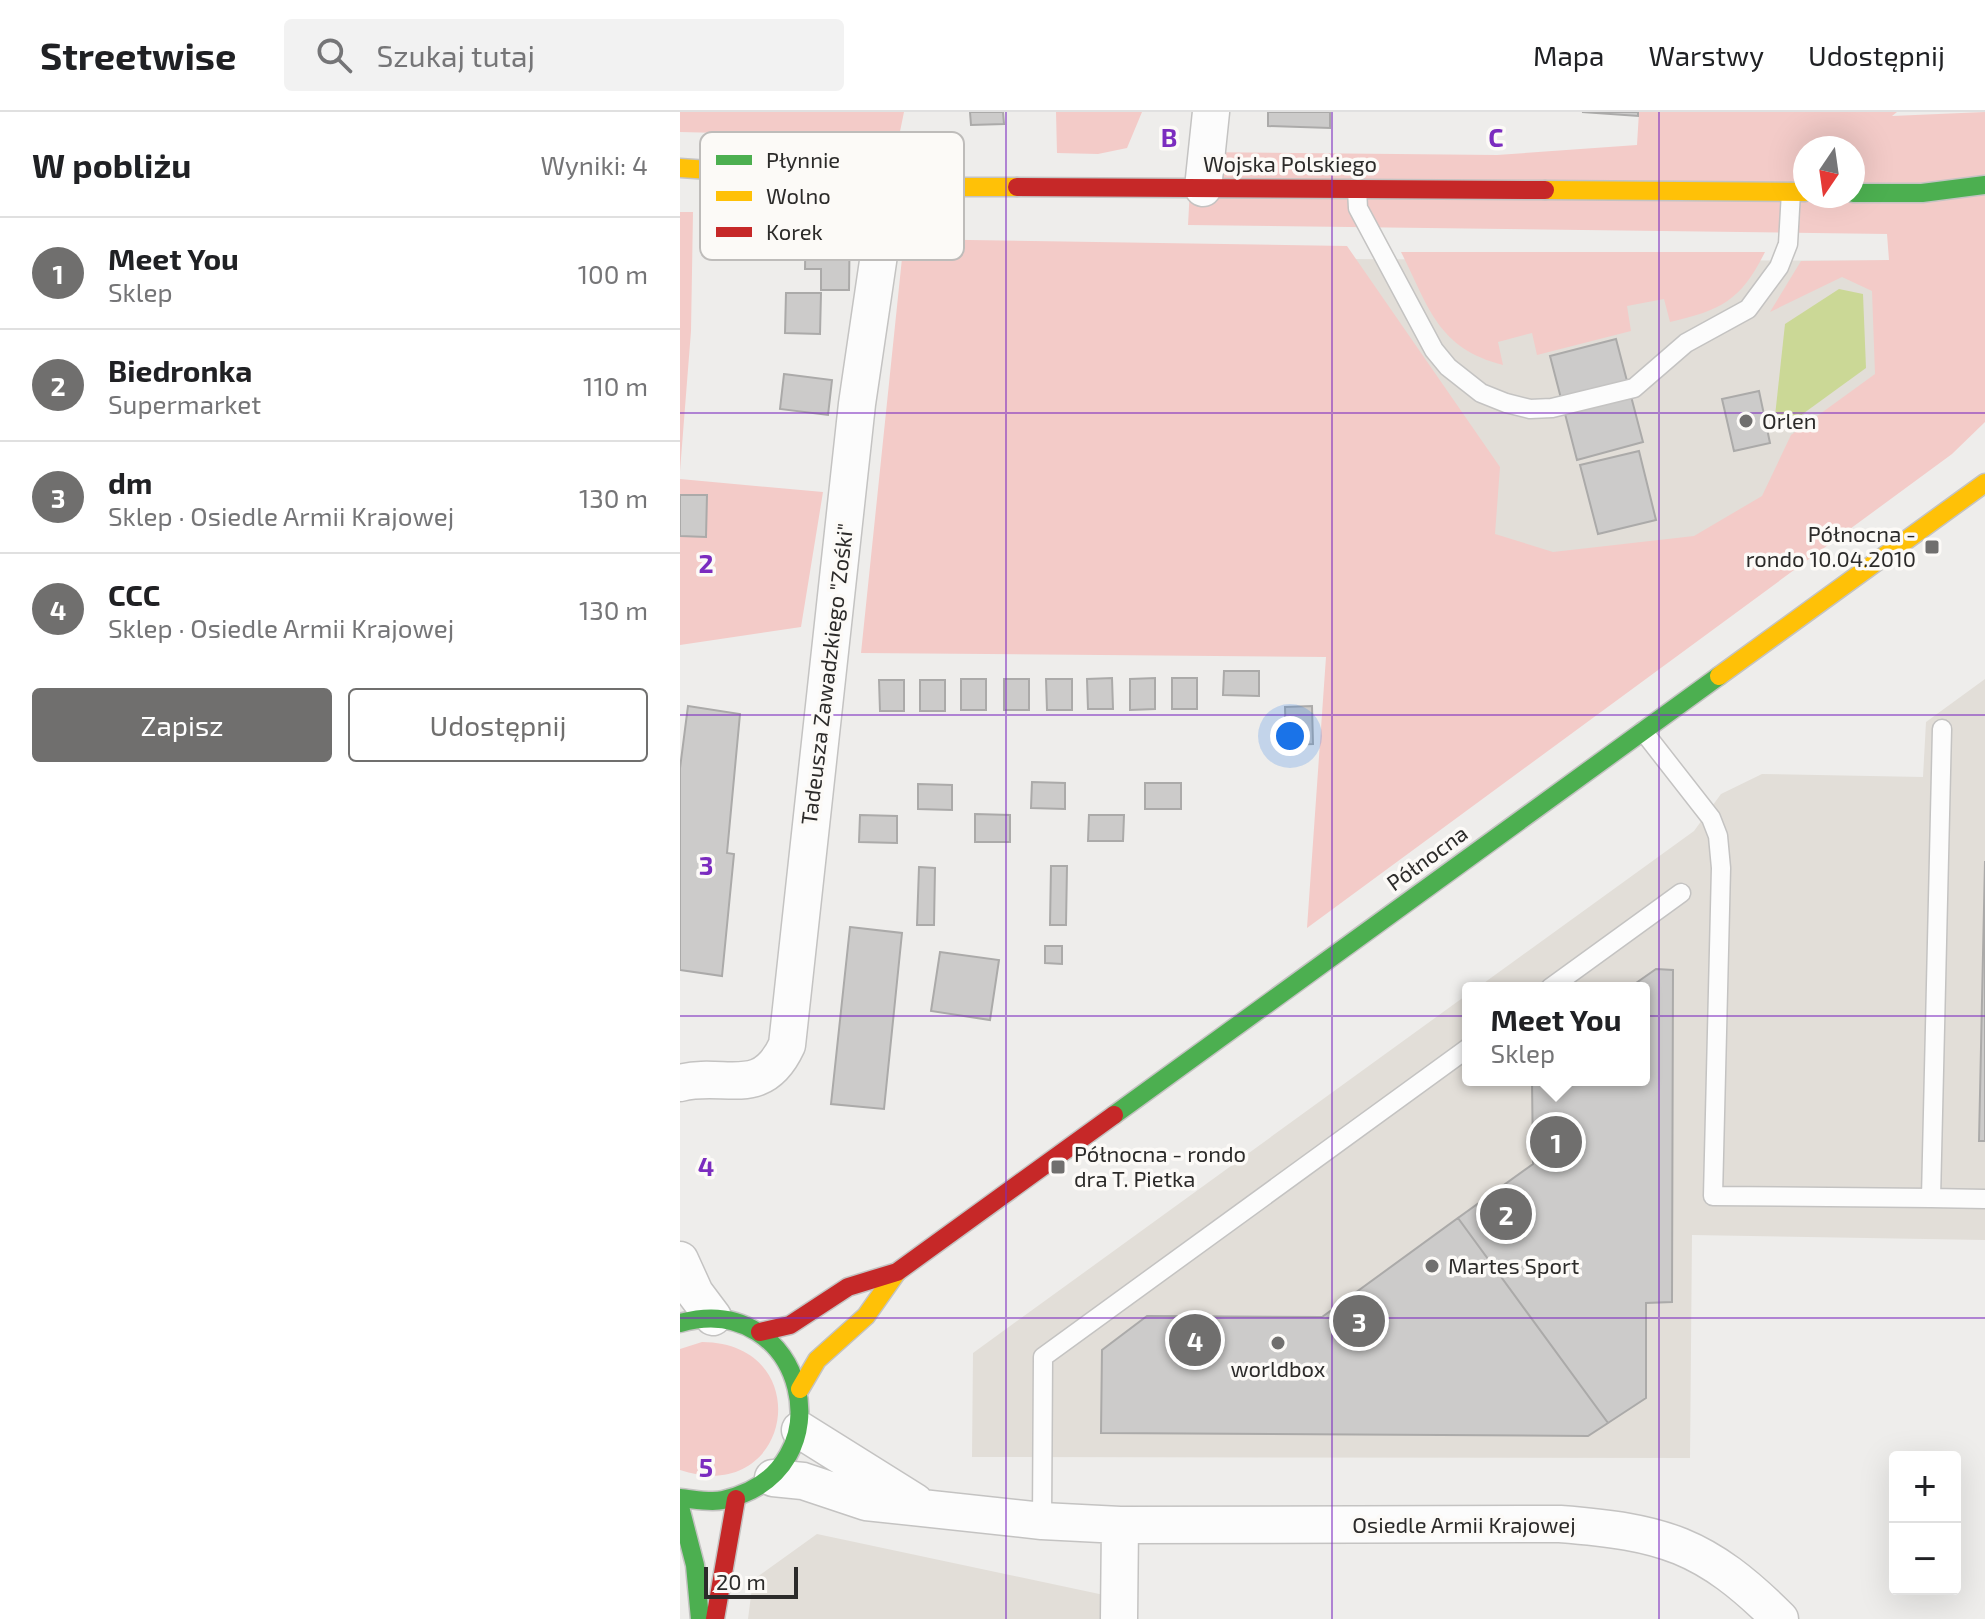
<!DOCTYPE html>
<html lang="pl">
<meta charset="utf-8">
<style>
body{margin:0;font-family:"Exo 2",sans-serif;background:#f2f2f2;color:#202124}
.controls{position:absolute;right:24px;bottom:24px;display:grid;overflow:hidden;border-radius:8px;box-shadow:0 8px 32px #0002}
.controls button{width:72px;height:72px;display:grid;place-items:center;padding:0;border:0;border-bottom:2px solid #e0e0e0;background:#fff;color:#202124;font:40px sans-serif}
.compass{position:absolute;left:1113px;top:24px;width:72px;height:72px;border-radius:50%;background:#fff;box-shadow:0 8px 32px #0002;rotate:193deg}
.scale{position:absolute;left:24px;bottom:20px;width:94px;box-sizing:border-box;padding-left:8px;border:4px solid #2c2b2a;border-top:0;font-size:22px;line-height:28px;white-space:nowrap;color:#2c2b2a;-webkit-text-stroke:6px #fcfaf7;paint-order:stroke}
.you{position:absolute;left:610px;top:624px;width:28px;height:28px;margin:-20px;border:6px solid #fff;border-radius:50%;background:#1a73e8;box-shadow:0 0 0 12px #1a73e833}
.badge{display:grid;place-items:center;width:52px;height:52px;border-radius:50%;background:#706f6e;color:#fff;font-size:26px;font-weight:700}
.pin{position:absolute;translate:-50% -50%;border:4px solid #fff;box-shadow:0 2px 8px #0006}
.popup{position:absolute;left:782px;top:870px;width:188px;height:104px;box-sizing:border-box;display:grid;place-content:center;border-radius:8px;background:#fff;filter:drop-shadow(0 2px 6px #0005);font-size:26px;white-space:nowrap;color:#757577}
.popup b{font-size:30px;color:#202124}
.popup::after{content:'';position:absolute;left:50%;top:100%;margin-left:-16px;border:16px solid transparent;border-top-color:#fff}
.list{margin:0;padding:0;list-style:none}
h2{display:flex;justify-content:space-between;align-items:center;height:104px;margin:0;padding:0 32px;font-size:34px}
h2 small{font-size:26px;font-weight:400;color:#757577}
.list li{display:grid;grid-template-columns:52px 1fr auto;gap:24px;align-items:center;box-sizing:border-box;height:112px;padding:0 32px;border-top:2px solid #e0e0e0}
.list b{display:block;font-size:30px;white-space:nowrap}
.list p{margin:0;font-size:26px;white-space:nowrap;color:#757577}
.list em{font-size:26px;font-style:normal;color:#757577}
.actions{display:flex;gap:16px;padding:24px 32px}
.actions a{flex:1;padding:18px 0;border:2px solid #706f6e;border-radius:8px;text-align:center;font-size:28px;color:#706f6e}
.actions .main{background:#706f6e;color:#fff}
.icon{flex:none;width:44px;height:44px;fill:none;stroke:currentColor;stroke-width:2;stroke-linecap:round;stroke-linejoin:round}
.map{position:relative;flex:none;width:1305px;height:1507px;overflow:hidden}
header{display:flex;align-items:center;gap:48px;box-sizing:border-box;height:112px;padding:0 40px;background:#fff;border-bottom:2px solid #e0e0e0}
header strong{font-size:38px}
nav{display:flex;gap:44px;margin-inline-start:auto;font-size:28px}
.search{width:560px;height:72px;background:#f2f2f2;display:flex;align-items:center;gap:20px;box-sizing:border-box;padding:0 28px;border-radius:8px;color:#757577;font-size:30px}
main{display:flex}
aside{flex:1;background:#fff}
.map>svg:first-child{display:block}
.built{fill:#e2ded8}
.green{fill:#f3cbc8;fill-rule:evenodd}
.water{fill:#cbd896}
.building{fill:#cccbca;stroke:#abaaa9;stroke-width:2}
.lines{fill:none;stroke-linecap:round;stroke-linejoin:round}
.lane-casing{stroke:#c4c3c2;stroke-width:21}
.street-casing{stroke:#c4c3c2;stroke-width:39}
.fast-casing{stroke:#c4c3c2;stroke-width:21}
.slow-casing{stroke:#c4c3c2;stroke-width:21}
.jam-casing{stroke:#c4c3c2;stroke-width:21}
.lane{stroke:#fcfcfc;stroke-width:18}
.street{stroke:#fcfcfc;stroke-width:36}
.fast{stroke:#4caf50;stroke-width:18}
.slow{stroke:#ffc107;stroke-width:18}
.jam{stroke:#c62828;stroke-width:18}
.grid{fill:none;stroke:#7b2cbf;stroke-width:2;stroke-opacity:0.55}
.poi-dot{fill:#706f6e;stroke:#fcfaf7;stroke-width:3}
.labels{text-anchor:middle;stroke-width:7;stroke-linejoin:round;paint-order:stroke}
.street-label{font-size:22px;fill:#2c2b2a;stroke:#fcfaf7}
.poi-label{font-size:22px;fill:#2c2b2a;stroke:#fcfaf7;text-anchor:start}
.key{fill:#fcfaf7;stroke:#bebcba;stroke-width:2}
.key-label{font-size:22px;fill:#2c2b2a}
.grid-label{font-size:26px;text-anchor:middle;font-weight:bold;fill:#7b2cbf;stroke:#fcfaf7;stroke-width:7;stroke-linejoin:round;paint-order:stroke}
</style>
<header>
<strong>Streetwise</strong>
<div class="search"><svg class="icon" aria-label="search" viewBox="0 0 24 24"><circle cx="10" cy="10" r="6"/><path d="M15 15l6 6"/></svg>Szukaj tutaj</div>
<nav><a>Mapa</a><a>Warstwy</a><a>Udostępnij</a></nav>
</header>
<main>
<aside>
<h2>W pobliżu<small>Wyniki: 4</small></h2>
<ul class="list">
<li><span class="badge">1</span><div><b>Meet You</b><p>Sklep</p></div><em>100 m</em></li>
<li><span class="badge">2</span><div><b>Biedronka</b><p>Supermarket</p></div><em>110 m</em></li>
<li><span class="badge">3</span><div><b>dm</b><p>Sklep · Osiedle Armii Krajowej</p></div><em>130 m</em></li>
<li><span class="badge">4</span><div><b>CCC</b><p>Sklep · Osiedle Armii Krajowej</p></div><em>130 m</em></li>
</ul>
<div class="actions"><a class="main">Zapisz</a><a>Udostępnij</a></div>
</aside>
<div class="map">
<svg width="1305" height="1507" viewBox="0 0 1305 1507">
<rect width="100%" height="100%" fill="#eeedeb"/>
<path class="built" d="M 650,147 L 1254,149 L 1237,300 L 1072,449 L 815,485 Z
M 1305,567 L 1305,1128 L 1012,1123 L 1010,1346 L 292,1345 L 293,1241 L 788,882 L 788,968 L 964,968 L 964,876 L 797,876 L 1014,719 L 1041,682 L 1082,662 L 1243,665 L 1246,610 Z
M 137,1422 L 424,1483 L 424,1507 L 68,1507 L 73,1468 Z"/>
<path class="green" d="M 0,0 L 224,0 L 217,34 L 81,22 L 0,20 Z
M 376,0 L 462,0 L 447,36 L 418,42 L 377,41 Z
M 959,0 L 1217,0 L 1212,4 L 1305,0 L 1305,310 L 1272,342 L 627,816 L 646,545 L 181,541 L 224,127 L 667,134 L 820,355 L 815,422 L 873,440 L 1014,424 L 1082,384 L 1111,323 L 1195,262 L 1192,179 L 1162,165 L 1090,200 L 1121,149 L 1209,148 L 1207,122 L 508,113 L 512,40 L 817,43 L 957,33 ZM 1125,36 L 1173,36 L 1173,84 L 1125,84 Z
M 0,100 L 13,100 L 11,219 L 0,359 Z
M 721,140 L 1085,140 C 1061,188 1042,198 990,210 L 984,187 L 947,194 L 951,219 L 857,243 L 852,221 L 818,230 L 823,253 C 757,236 749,195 721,140 Z
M 0,367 L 143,380 L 121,515 L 0,533 Z
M 22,1230 C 139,1231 113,1396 0,1358 L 0,1237 Z"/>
<path class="water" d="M 1159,177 L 1183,182 L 1186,256 L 1113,309 L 1095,304 L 1105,212 Z"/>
<path class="building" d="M 290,0 L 323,0 L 324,12 L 291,13 Z
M 588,0 L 650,0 L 650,16 L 588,14 Z
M 902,0 L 958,0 L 958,4 Z
M 126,98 L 170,99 L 169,178 L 141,178 L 141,157 L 125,157 Z
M 106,181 L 141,181 L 140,222 L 105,221 Z
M 936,227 L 963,330 L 897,348 L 870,244 Z
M 104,262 L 152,268 L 148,303 L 100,297 Z
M 1079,279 L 1090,331 L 1054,339 L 1042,287 Z
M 959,339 L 976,408 L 918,422 L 900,353 Z
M 0,383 L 27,383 L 26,425 L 0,424 Z
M 544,559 L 579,559 L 579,584 L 543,583 Z
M 432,566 L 433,597 L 408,597 L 407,567 Z
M 475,566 L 475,597 L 450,598 L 450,567 Z
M 492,566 L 517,566 L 517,597 L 492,597 Z
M 281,567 L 306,567 L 306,598 L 281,598 Z
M 324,567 L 349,567 L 349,598 L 324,598 Z
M 366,567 L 392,567 L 392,598 L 367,598 Z
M 199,568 L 224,568 L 224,599 L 200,599 Z
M 240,568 L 265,568 L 265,599 L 240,599 Z
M 8,594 L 60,602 L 47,741 L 54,742 L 42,864 L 0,858 L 0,656 Z
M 632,594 L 633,632 L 606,633 L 605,595 Z
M 352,670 L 385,671 L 385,697 L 351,696 Z
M 465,671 L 501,671 L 501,697 L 465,697 Z
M 238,672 L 272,673 L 272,698 L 238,697 Z
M 295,702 L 330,703 L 330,730 L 295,730 Z
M 180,703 L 217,704 L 217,731 L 179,730 Z
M 409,703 L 444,703 L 443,729 L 408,729 Z
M 1305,749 L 1305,1029 L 1299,1029 Z
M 371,754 L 387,754 L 386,813 L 370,813 Z
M 239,755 L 255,756 L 254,813 L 237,813 Z
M 170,815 L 222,821 L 204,997 L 151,992 Z
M 365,834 L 382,834 L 382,852 L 365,851 Z
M 260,840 L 319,848 L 310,908 L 251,899 Z
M 976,857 L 993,858 L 992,1190 L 966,1191 L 966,1286 L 928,1311 L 778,1106 L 853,1052 L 852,968 L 964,968 L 964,876 L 949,876 Z
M 778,1106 L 928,1311 L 908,1324 L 421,1321 L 422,1238 L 467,1204 L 642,1205 Z"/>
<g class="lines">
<defs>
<path id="lane" d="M 677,78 L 678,96 L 754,238 L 768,255 L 801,281 L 826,291 L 850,297 L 872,296 L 954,276 L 1006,231 L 1068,197 L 1099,155 L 1108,132 L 1111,80
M 963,619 L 1031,706 L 1038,724 L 1041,756 L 1033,1084 L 1251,1086 L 1262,617
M 870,876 L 1001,781
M 1251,1086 L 1305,1087
M 362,1409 L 363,1245 L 788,936"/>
<path id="street" d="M 523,76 L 531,0
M 0,971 C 45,959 81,989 107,933 L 177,292 L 210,68
M 0,1148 L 15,1181 L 33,1205
M 120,1318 L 235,1390
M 93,1366 L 123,1369 L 186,1390 L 362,1409 L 440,1413 L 880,1412 C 983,1420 1025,1432 1100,1507
M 439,1507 L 440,1413"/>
<path id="fast" d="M 1173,81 L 1242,81 L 1305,73
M 434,1003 L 1039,564
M 0,1211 C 124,1176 172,1359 43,1388 C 30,1391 13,1387 0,1386
M 0,1395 L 15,1453 L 20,1507"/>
<path id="slow" d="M 0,56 L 282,75 L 337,75
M 865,78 L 1125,80
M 1039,564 L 1305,371
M 120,1277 L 137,1248 L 186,1204 L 217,1160"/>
<path id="jam" d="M 337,75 L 865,78
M 80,1220 L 110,1213 L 168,1175 L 217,1160 L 434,1003
M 35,1507 L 56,1387"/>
</defs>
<use href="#lane" class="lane-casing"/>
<use href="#street" class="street-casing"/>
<use href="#fast" class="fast-casing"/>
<use href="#slow" class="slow-casing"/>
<use href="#jam" class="jam-casing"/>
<use href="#lane" class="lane"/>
<use href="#street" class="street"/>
<use href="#fast" class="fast"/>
<use href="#slow" class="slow"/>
<use href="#jam" class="jam"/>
</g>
<path class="grid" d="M 326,0 L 326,1507M 652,0 L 652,1507M 979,0 L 979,1507M 0,301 L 1305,301M 0,603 L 1305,603M 0,904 L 1305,904M 0,1206 L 1305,1206"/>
<g class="poi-dot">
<circle cx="1066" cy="309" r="8"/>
<rect x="1244" y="427" width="16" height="16" rx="4"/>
<rect x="370" y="1047" width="16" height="16" rx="4"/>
<circle cx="752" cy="1154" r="8"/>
<circle cx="598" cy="1231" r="8"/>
</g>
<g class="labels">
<g class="street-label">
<text x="610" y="60">Wojska Polskiego</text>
<text transform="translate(147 562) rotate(-83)" y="8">Tadeusza Zawadzkiego "Zośki"</text>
<text transform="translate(747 746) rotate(-36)" y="8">Północna</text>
<text x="784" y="1421">Osiedle Armii Krajowej</text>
</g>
<g class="poi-label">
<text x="1082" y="317">Orlen</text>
<text x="1236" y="430" text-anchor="end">Północna -<tspan x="1236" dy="25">rondo 10.04.2010</tspan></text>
<text x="394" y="1050">Północna - rondo<tspan x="394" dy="25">dra T. Pietka</tspan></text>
<text x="768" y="1162">Martes Sport</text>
<text x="598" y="1265" text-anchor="middle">worldbox</text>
</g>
</g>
<rect x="20" y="20" width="264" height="128" rx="12" class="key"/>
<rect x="36" y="43" width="36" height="10" fill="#4caf50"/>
<rect x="36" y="79" width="36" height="10" fill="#ffc107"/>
<rect x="36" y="115" width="36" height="10" fill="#c62828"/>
<g class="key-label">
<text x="86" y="56">Płynnie</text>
<text x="86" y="92">Wolno</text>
<text x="86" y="128">Korek</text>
</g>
<g class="grid-label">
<text x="489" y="35">B</text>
<text x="816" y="35">C</text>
<text x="26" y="461">2</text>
<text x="26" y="763">3</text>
<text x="26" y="1064">4</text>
<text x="26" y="1365">5</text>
</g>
</svg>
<div class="controls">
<button>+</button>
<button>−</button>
</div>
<svg class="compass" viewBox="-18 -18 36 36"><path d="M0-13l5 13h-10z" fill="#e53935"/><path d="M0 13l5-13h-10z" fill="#757577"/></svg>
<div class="scale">20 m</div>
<div class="you"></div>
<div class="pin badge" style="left:876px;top:1030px">1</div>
<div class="popup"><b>Meet You</b>Sklep</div>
<div class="pin badge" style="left:826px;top:1102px">2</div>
<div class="pin badge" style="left:679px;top:1209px">3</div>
<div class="pin badge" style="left:515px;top:1228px">4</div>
</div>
</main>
